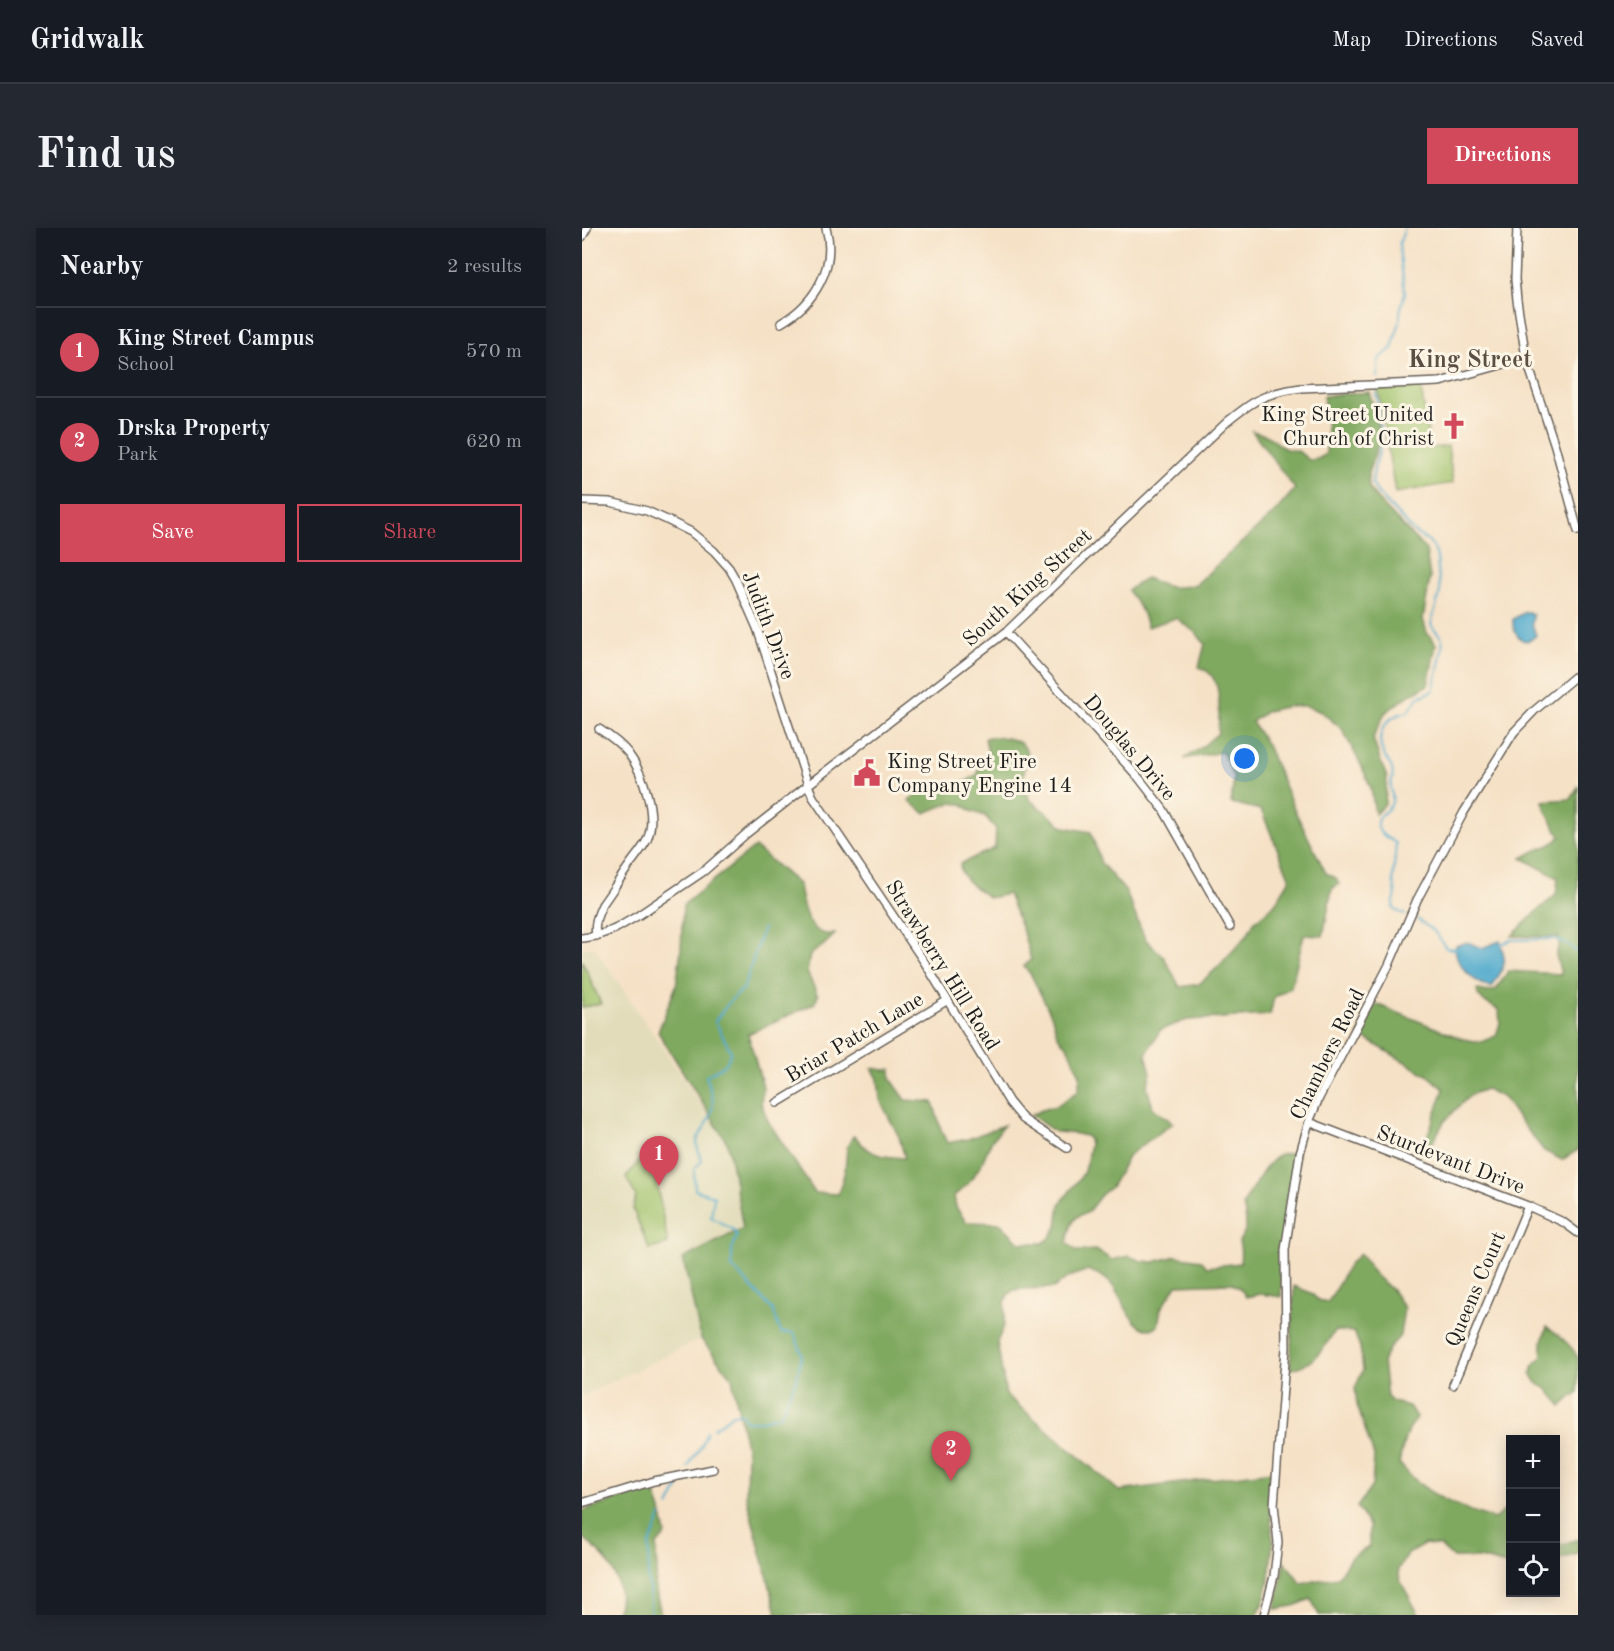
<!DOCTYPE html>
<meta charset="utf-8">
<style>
body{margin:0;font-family:"Old Standard TT",serif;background:#242831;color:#f1f3f6}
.controls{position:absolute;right:18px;bottom:18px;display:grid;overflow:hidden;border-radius:0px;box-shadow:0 3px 15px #0003}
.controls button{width:54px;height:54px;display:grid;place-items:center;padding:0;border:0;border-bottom:2px solid #363941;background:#171b24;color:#f1f3f6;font:30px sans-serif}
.you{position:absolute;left:663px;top:531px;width:21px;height:21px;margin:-15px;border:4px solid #fff;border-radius:50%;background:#1a73e8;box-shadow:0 0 0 9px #1a73e833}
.badge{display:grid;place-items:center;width:39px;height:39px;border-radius:50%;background:#d1495b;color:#fff;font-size:20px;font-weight:700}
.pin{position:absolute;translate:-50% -50px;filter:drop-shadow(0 2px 3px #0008)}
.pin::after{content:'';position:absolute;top:32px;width:21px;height:18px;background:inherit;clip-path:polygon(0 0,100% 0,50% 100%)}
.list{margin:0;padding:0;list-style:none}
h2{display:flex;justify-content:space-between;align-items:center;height:78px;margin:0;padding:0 24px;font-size:26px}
h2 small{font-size:20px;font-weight:400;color:#9ea1a6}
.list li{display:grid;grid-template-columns:39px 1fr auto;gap:18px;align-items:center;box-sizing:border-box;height:90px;padding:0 24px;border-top:2px solid #363941}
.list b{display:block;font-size:22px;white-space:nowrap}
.list p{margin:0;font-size:20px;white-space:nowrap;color:#9ea1a6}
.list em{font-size:20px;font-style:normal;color:#9ea1a6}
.actions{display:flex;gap:12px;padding:18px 24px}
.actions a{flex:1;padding:14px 0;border:2px solid #d1495b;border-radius:0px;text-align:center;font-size:21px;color:#d1495b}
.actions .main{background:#d1495b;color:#fff}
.icon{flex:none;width:33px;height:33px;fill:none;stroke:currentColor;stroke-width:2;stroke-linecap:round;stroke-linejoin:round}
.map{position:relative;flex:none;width:996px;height:1387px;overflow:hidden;border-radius:0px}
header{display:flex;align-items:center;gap:36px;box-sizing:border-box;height:84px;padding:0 30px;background:#171b24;border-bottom:2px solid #363941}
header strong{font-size:28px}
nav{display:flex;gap:33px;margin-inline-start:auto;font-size:21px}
.intro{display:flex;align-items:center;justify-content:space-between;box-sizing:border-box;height:144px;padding:0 36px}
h1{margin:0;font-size:42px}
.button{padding:15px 27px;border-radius:0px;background:#d1495b;color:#fff;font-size:21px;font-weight:700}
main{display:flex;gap:36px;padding:0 36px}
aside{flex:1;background:#171b24;border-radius:0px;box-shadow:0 3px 15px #0003}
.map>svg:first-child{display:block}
.built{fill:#e2dcba}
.green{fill:#a1c36d;stroke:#5e7044;stroke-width:1.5}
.forest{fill:#80a960;stroke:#4e623e;stroke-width:1.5}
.water{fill:#4ea9cc;stroke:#356274;stroke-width:1.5}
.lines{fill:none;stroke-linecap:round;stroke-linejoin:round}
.stream{stroke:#4ea9cc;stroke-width:2}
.street-casing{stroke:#686158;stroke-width:10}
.street{stroke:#fff;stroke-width:7}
.labels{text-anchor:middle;stroke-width:6;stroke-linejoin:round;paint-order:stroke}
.poi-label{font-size:21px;fill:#1c1c1c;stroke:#fcf5e5;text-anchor:end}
.street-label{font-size:21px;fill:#1c1c1c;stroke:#fcf5e5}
.quarter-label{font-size:24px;font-weight:bold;fill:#5b4f43;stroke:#fcf5e5}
</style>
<header>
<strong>Gridwalk</strong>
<nav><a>Map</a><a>Directions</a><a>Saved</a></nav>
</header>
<div class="intro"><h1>Find us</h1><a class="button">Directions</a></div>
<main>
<aside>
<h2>Nearby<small>2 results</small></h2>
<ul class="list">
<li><span class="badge">1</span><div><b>King Street Campus</b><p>School</p></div><em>570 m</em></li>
<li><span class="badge">2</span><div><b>Drska Property</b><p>Park</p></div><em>620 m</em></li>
</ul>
<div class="actions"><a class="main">Save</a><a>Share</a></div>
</aside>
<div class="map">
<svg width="996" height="1387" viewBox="0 0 996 1387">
<rect width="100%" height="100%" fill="#fcf5e5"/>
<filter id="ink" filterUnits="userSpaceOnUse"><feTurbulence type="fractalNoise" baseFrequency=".0167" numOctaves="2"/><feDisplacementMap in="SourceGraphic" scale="12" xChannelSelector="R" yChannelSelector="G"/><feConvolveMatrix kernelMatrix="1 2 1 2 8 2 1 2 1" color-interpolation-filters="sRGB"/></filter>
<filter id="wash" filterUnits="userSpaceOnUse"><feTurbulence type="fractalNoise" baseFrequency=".008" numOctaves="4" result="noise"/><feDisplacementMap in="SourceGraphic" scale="24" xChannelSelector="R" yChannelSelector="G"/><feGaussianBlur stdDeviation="1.35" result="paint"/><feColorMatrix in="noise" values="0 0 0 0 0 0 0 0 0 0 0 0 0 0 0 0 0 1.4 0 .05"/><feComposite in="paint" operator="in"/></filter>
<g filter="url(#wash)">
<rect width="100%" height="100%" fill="#f5e1c6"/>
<path class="built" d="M 12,719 L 146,916 L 161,1000 L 101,1031 L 119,1111 L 0,1168 L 0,721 Z"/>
<path class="green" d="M 839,159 L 848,220 L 866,218 L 871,255 L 813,265 L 796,161 Z
M 0,732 L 19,776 L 0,779 Z
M 58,932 L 74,952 L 86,1016 L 67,1021 L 51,981 L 54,968 L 44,949 Z"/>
<path class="forest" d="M 787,164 L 795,191 L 797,214 L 786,245 L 787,259 L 795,271 L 844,322 L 848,350 L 841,391 L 845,405 L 854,416 L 846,457 L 829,466 L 803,485 L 791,510 L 798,532 L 805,549 L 803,576 L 793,586 L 789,560 L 779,537 L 760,501 L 739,484 L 724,478 L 707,478 L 685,483 L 670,494 L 685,517 L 713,583 L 744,645 L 754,650 L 757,656 L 750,661 L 741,708 L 722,707 L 709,759 L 692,769 L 688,787 L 605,792 L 578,802 L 564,826 L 569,845 L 565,859 L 571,880 L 591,895 L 548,926 L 529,959 L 519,967 L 505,985 C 489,987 488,1002 485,1015 L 495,1023 L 514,1022 L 530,1032 L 547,1028 L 559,1033 L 572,1034 L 594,1028 L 619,1032 L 625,1039 L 658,1035 L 659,1024 L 657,1013 C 667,1001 664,991 661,977 C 667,965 686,932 697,927 C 702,925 710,926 716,926 L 700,1028 L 699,1069 L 679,1066 L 664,1069 L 658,1060 L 650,1055 L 595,1057 L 579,1080 L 576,1098 C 573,1099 570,1101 567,1101 C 550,1102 539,1068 530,1057 C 524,1049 515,1046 506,1042 L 487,1049 L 471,1060 L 441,1061 L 432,1062 L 426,1067 L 423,1075 L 422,1098 L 415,1114 L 424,1167 L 537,1263 L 690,1243 L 688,1279 L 691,1314 L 687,1352 L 681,1376 L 675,1387 L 190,1387 L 195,1385 L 164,1268 L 165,1224 L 150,1150 L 119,1111 L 101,1031 L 161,1000 L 146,916 L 76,804 L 94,758 L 99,722 L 101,677 L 173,619 L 217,657 C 219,673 224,702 243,706 C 246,706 249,706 253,706 L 242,717 L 228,727 L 225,744 L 236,768 L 232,776 L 166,806 L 181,859 L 179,875 L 186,893 L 233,965 L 256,966 L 263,943 L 265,919 L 271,908 C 278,911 279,917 285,921 C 297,929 309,929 323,930 L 317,909 L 298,872 L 296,851 L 290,840 L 302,842 L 309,841 L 309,851 L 324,872 L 351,874 L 359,901 L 365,915 L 386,911 L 422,897 L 409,914 L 399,937 L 386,956 L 372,968 L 374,979 L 384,994 L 418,995 L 438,1015 L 461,1015 L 468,1010 L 475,999 L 478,976 L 501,946 L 505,932 L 508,916 L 507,912 L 504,908 L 489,905 L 473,904 L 449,887 L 460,882 L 474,878 L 496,863 L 498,847 L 485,818 L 478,811 L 474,803 L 470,789 L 449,747 L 442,738 L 449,732 L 440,701 L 426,666 L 407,670 C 396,661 378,652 378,636 L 382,634 L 413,620 L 414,601 L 403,588 L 389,583 L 380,576 L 368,575 L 343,585 L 327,573 L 341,561 L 385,553 L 396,546 L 397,535 L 406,526 L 403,510 C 413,507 433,510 441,517 C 443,520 444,523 446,526 L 441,549 L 447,571 L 482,599 L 509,604 L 519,635 L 544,664 L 563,711 L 582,729 L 598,759 L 617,756 L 636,739 L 665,707 L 672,694 L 693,676 L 708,651 L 679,582 L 649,575 L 652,549 L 640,524 L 602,531 L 620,519 L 636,505 C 637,488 641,455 626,444 C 624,442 620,441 617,439 L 623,416 L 614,405 L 594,390 L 565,399 L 560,383 L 546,362 L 564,350 C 586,360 591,362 614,356 L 692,285 L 713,261 L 670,203 L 684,207 L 704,221 L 716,223 L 727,232 L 736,231 L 744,226 L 745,201 L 741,168 Z
M 996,559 L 996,922 L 980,932 L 962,923 L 935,889 L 922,870 L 904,861 L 888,867 L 862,894 L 844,926 L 844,912 L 862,861 L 847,848 L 777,807 L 794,776 L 881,811 L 899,814 L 914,808 L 918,795 L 917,782 L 901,773 L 896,767 L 895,761 L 904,764 L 914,762 L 926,743 L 979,746 L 974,727 L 977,717 L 976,709 L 930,708 L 957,681 L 974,667 L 976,650 L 940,630 C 945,628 950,624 955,622 C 965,618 972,617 978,608 L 964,583 L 961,573 L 989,571 Z
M 778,1026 L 795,1049 L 810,1062 L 822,1080 L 818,1108 L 808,1119 L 801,1133 L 805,1168 L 810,1174 L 827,1178 L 834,1189 L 823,1210 L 817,1235 C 843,1268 874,1278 912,1291 L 928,1278 L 928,1338 L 898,1330 L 871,1330 L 858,1318 L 843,1316 L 826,1326 L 816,1341 L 818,1352 L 837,1387 L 737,1387 L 729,1371 L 712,1378 L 693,1381 L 703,1334 L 719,1355 L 756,1349 L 769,1329 L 787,1319 L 787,1297 L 775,1279 L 790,1258 L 792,1228 L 775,1177 L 773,1160 L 781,1142 L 778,1119 L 772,1104 L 753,1103 C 745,1114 738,1128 726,1135 C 720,1139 714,1138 708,1143 L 712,1058 L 729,1065 L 736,1072 L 746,1074 L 768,1035 Z
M 965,1099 C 977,1107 990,1117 996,1130 L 996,1166 L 990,1168 L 980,1178 L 965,1161 L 955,1155 L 949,1146 L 952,1136 C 963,1130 959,1124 960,1114 C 961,1109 964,1103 965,1099 Z
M 71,1260 L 79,1283 L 84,1306 L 75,1317 L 74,1329 L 75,1341 L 73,1358 L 79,1387 L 32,1387 C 43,1372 36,1351 27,1336 C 21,1326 8,1317 0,1308 L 0,1283 Z
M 996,1311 L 996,1326 L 974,1332 L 974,1316 L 978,1317 Z"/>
<path class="water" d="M 943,384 L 947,384 L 951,387 L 950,397 L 954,407 C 941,422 929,404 931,391 Z
M 918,713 C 925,735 924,736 912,756 L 910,759 C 894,758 870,734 874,718 C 890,711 886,716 900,720 Z"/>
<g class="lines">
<path class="stream" d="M 795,149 L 797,131 L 810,120 L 818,93 L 818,84 L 823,64 L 818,27 L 817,16 L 823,0
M 794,164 L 800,213 L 792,241 L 790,255 L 795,264 L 804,274 L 833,305 L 846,313 L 852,320 L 855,329 L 858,364 L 849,396 C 851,402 857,405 860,411 C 863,417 853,453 851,463 L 837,469 L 826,484 C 806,487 792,504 801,525 C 803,530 808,535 810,541 C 812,547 809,553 809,560 C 809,564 811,569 810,574 C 808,585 791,585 796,600 C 799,608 807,611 814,615 L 811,651 L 814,666 L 811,678 L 813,682 L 823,687
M 835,691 L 853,704 L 864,720 L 874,721
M 917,717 L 929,712 L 972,711 L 984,715 L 996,725
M 132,1200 C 138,1195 145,1192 150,1186 L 159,1185 L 164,1193 L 177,1193 L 198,1187 L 215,1150 L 220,1126 L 212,1105 L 199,1105 L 191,1082 L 150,1039 L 150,1021 L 155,1008 L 152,1002 L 129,989 L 132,968 L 113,962 L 112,941 L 120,933 C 118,928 115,920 115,915 C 115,910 119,906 121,902 C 135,881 132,871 124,848 L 144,836 L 149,824 L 133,793 L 149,772 L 162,760 L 181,700
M 106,1239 L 120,1217 L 125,1204
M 87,1279 L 99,1254
M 69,1387 L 66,1348 L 67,1318 L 79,1288"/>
</g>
</g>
<g filter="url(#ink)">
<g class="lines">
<defs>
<path id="street" d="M 935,0 L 933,51 L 935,72 L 944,130 L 973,218 L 996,303
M 0,9 L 5,0
M 199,95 C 232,76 255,39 244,0
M 0,273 L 28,274 L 65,283 L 85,292 L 109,304 L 132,323 L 147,340 L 154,352 L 175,400 L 226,557 L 231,569 L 343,735 L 427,874 L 441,891 L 485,920
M 424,404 L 557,550 L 581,581 L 648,699
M 14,708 C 12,696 15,688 20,677 C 30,663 39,649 49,635 C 54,628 61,620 65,612 C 76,587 61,545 46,525 C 38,515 28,508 17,501
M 0,710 L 14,708 L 33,701 L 57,687 L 122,643 L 164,606 L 226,557 L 424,404 L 645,194 C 672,172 682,165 719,160 L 858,154 L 944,130
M 195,875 L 366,772
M 727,894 L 946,978 L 981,994 L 996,1005
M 871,1157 L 946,978
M 0,1275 L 72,1253 L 131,1241
M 682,1387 L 692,1348 L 696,1314 L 692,1277 L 704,1120 L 703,1022 L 718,925 L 727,894 L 737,870 L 807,737 L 835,672 L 882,584 L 932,504 L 953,482 L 996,446"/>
</defs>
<use href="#street" class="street-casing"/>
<use href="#street" class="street"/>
</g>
</g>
<defs>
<symbol id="church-bare" viewBox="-9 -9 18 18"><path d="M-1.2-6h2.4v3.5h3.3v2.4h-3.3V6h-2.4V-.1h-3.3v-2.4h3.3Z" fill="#d1495b" stroke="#fcf5e5" stroke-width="2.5" paint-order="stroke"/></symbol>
<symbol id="civic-bare" viewBox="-9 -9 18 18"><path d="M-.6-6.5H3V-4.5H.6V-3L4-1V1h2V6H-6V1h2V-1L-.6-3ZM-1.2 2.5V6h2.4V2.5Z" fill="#d1495b" stroke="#fcf5e5" stroke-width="2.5" paint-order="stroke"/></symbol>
</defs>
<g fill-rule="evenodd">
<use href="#church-bare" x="853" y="179" width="38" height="38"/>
<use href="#civic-bare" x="266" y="526" width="38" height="38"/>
</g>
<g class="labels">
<g class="poi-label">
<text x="852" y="193">King Street United<tspan x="852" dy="24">Church of Christ</tspan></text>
<text x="305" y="540" text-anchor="start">King Street Fire<tspan x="305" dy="24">Company Engine 14</tspan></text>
</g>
<g class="street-label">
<text transform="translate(445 359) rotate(-42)" y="7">South King Street</text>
<text transform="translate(187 397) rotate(69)" y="7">Judith Drive</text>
<text transform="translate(548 519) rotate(50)" y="7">Douglas Drive</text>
<text transform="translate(361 737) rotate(58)" y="7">Strawberry Hill Road</text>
<text transform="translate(272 809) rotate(-31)" y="7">Briar Patch Lane</text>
<text transform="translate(745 826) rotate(-64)" y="7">Chambers Road</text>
<text transform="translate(869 931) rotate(21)" y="7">Sturdevant Drive</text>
<text transform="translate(893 1061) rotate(-67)" y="7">Queens Court</text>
</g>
<g class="quarter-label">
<text x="888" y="139">King Street</text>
</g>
</g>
</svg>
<div class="controls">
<button>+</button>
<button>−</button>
<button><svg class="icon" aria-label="locate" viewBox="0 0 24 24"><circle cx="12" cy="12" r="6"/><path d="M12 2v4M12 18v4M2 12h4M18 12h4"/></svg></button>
</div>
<div class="you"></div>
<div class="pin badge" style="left:77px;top:958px">1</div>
<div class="pin badge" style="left:369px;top:1253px">2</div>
</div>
</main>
